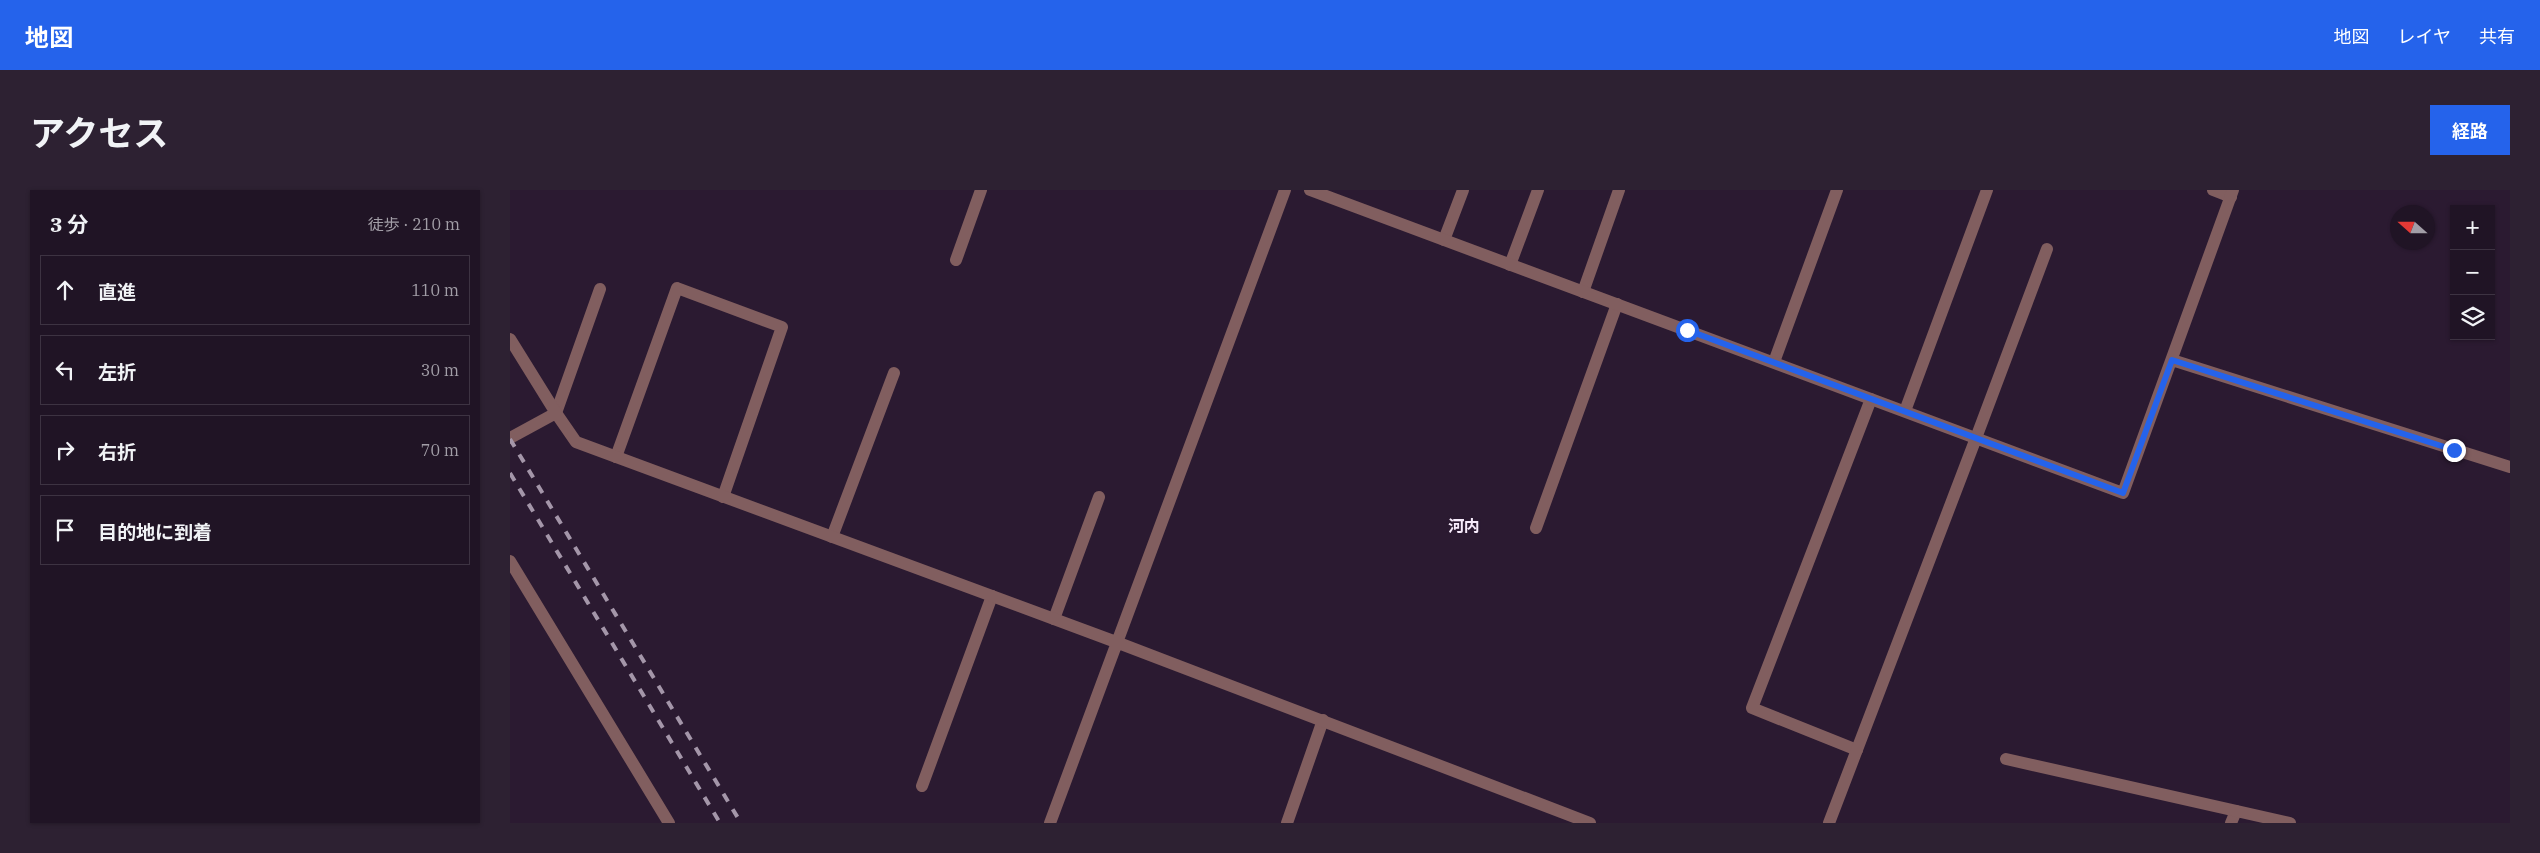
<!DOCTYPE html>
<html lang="ja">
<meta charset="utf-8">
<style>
body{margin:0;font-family:"IBM Plex Serif","Noto Sans JP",serif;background:#2d2132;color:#f1f3f6}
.controls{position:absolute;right:15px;top:15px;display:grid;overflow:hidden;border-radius:0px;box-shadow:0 1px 4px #0004}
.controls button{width:45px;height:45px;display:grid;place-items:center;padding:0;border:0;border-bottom:1px solid #3d3342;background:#201425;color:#f1f3f6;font:25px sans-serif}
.compass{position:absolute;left:1880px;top:15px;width:45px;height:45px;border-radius:50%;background:#201425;box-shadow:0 1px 4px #0004;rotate:291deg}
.stop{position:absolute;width:15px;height:15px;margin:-11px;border:4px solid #2563eb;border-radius:50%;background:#fff}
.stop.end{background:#2563eb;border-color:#fff;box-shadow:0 1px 5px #0008}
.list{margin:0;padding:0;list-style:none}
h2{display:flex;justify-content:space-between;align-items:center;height:65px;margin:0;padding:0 20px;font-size:21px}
h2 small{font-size:16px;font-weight:400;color:#a29ea7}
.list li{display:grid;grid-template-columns:32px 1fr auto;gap:15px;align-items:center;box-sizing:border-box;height:70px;margin:0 10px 10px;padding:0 10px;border:1px solid #3d3342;border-radius:0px}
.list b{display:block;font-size:19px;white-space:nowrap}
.list em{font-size:16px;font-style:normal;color:#a29ea7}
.icon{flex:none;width:28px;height:28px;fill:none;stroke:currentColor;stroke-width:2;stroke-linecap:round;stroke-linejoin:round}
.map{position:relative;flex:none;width:2000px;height:633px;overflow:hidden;border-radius:0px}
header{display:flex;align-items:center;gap:30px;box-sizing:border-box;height:70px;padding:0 25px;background:#2563eb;color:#fff}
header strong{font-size:24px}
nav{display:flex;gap:28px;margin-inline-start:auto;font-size:18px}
.intro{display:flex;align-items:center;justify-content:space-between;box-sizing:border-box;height:120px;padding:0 30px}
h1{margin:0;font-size:35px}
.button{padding:12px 22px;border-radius:0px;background:#2563eb;color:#fff;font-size:18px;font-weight:700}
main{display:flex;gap:30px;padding:0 30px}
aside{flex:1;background:#201425;border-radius:0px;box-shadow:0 1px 4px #0004}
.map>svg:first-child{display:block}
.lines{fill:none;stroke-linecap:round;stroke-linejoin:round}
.lane{stroke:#815e5f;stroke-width:12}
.street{stroke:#815e5f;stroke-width:12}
.rail{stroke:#a496a9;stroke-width:4;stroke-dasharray:9 9;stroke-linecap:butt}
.route{stroke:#2563eb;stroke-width:6}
.labels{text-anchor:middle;stroke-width:4.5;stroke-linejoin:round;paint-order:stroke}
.neighbourhood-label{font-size:16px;font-weight:bold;fill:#f7ebfb;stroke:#2b1a31}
</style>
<header>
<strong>地図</strong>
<nav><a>地図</a><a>レイヤ</a><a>共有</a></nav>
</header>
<div class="intro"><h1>アクセス</h1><a class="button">経路</a></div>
<main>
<aside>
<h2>3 分<small>徒歩 · 210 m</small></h2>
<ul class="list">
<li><svg class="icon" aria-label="ahead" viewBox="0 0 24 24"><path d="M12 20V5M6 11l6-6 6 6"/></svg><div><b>直進</b></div><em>110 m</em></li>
<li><svg class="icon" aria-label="left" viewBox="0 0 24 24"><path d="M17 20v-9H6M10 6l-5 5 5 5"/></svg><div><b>左折</b></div><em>30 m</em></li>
<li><svg class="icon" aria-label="right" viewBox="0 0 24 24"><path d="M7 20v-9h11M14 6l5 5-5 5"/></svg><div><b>右折</b></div><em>70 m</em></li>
<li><svg class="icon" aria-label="arrive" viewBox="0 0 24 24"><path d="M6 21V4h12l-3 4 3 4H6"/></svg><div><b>目的地に到着</b></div></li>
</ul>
</aside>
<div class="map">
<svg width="2000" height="633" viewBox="0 0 2000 633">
<rect width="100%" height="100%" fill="#2b1a31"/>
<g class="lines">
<path class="lane" d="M 1703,0 L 1721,7
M 934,50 L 953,0
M 446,70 L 471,0
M 1000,75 L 1028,0
M 1073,102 L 1109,0
M 1264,172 L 1327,0
M 1395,221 L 1477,0
M 46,223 L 90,99
M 1466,248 L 1537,59
M 106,267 L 167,98 L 272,137 L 213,307
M 1026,338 L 1107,114
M 322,347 L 384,183
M 544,429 L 589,307
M 1347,560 L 1242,518 L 1361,209
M 412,596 L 482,406
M 777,633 L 813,530
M 1721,633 L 1726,621"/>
<path class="street" d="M 800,0 L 1613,303 L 1723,0
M 0,149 L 46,223
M 1662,170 L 2000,277
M 0,248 L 46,223 L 66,252 L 606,452 L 1080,633
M 0,371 L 159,633
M 1496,569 L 1780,633
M 540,633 L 775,0
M 1319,633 L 1466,248"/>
<path class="rail" d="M 0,249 L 231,633
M 0,283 L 210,633"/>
</g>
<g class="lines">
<path class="route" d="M 1177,140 L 1613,303 L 1662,170 L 1944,260"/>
</g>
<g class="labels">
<g class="neighbourhood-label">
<text x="954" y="342">河内</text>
</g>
</g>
</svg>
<div class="controls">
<button>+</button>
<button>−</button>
<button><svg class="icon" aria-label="layers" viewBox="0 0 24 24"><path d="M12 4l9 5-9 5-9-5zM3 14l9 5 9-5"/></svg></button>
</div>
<svg class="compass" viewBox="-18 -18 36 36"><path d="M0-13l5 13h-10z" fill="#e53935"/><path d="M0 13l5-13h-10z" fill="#a29ea7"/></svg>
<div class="stop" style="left:1177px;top:140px"></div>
<div class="stop end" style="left:1944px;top:260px"></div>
</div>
</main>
